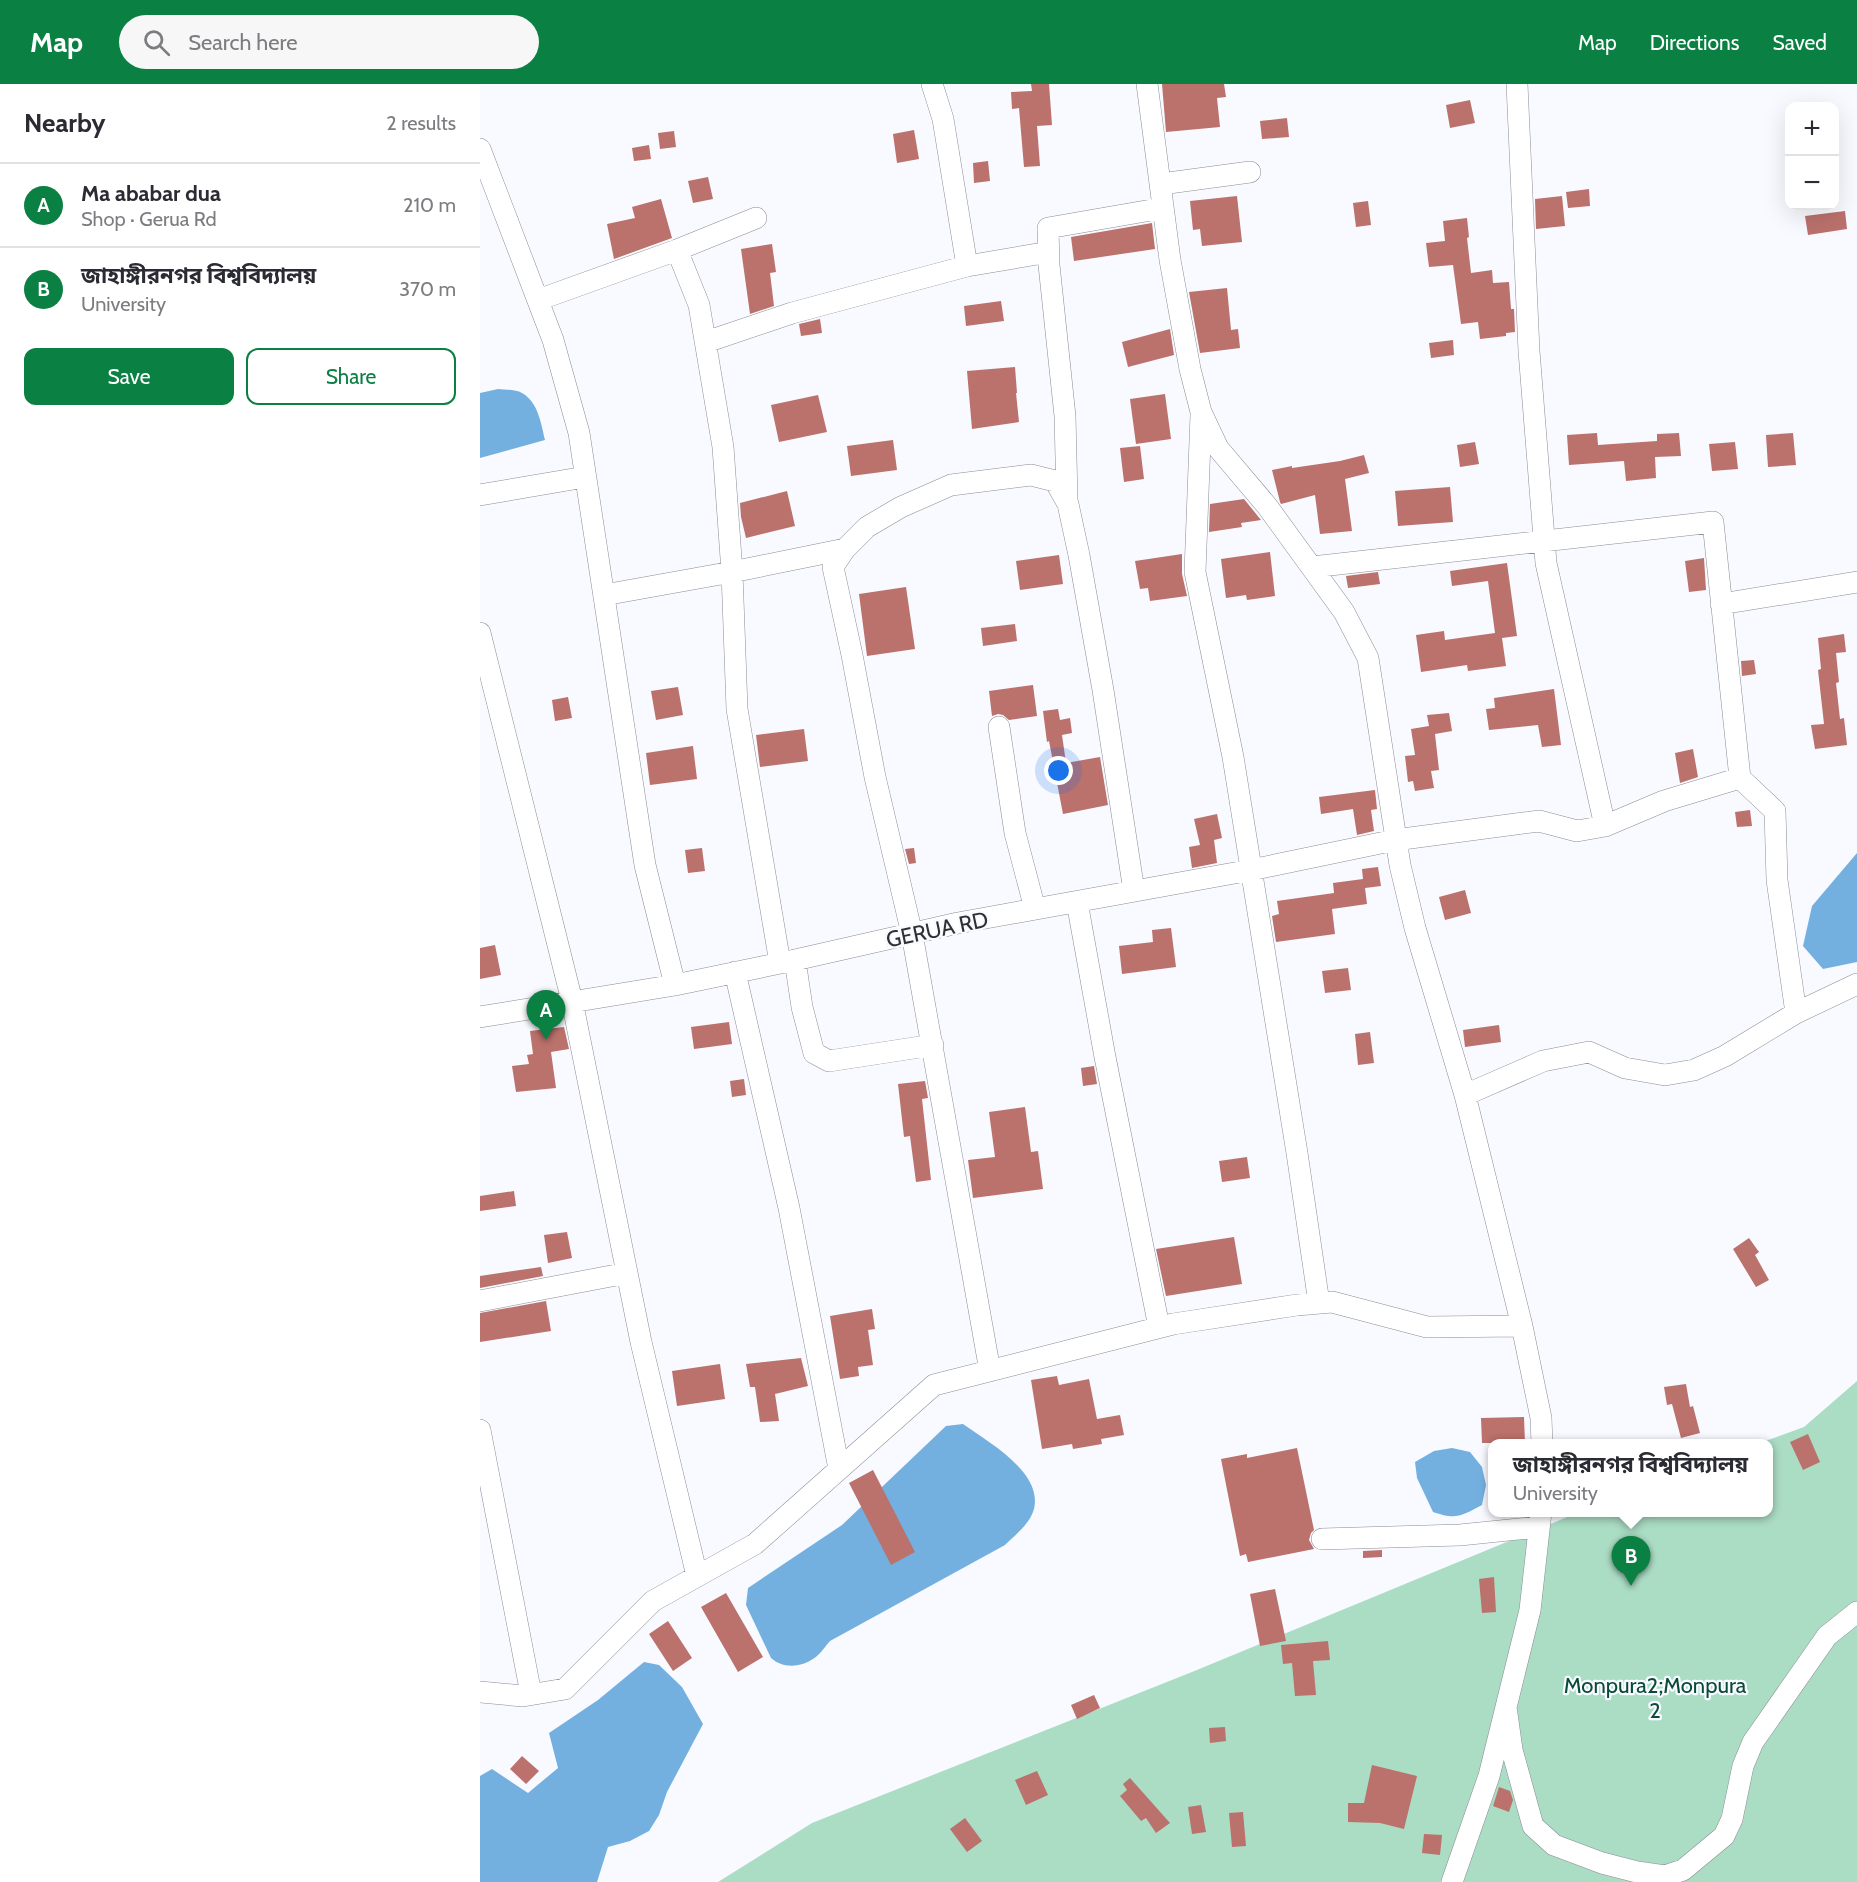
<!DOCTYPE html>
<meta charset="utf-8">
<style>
body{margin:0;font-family:Cabin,"Noto Sans Bengali",sans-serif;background:#f7f7f7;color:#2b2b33}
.controls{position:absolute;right:18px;top:18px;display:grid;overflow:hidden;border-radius:12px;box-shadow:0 6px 24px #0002}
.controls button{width:54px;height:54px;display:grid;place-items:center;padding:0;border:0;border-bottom:2px solid #e1e1e2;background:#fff;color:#2b2b33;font:30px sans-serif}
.you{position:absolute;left:579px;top:687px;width:21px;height:21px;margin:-15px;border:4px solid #fff;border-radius:50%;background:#1a73e8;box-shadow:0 0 0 9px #1a73e833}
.badge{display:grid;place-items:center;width:39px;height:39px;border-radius:50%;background:#0b8043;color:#fff;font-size:20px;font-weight:700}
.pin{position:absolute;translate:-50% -50px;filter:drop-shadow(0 2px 3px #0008)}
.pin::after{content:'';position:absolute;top:32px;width:21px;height:18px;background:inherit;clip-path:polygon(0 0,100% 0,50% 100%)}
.popup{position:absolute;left:1008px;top:1355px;width:285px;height:78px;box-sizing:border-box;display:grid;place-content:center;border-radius:12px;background:#fff;filter:drop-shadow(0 2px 4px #0005);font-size:20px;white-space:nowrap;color:#7c7c81}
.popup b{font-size:22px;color:#2b2b33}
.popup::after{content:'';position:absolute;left:50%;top:100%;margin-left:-12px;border:12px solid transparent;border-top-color:#fff}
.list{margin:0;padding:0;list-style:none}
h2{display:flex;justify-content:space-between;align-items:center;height:78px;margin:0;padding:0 24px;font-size:26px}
h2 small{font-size:20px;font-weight:400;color:#7c7c81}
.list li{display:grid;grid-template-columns:39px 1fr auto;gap:18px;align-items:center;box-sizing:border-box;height:84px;padding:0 24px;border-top:2px solid #e1e1e2}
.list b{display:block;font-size:22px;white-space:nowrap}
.list p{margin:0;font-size:20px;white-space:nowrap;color:#7c7c81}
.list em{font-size:20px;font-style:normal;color:#7c7c81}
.actions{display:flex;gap:12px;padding:18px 24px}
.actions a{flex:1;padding:14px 0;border:2px solid #0b8043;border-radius:12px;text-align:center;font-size:21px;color:#0b8043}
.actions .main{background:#0b8043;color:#fff}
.icon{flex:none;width:33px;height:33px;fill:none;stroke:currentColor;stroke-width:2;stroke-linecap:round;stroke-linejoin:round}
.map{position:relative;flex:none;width:1377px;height:1798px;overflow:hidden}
header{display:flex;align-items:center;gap:36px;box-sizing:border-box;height:84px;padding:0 30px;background:#0b8043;color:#fff}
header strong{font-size:28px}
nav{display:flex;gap:33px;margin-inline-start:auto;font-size:21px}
.search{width:420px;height:54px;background:#f7f7f7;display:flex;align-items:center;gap:15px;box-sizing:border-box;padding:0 21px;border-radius:33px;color:#7c7c81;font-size:22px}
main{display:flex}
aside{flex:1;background:#fff}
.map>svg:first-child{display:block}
.green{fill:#abdcc4}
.water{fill:#73b0e0}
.building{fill:#bb716c}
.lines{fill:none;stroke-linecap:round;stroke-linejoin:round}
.minor-casing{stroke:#8a8d95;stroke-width:22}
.minor{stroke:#fff;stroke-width:21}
.labels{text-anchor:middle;stroke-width:4.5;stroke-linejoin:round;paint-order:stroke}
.street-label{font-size:22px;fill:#2f3033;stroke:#f8faff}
.park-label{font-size:22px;fill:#094b34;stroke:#f8faff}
</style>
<header>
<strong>Map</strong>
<div class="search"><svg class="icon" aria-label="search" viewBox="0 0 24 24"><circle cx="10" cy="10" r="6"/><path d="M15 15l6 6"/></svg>Search here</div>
<nav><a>Map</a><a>Directions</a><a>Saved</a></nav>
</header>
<main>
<aside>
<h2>Nearby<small>2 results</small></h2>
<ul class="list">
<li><span class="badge">A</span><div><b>Ma ababar dua</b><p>Shop · Gerua Rd</p></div><em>210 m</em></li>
<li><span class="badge">B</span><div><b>জাহাঙ্গীরনগর বিশ্ববিদ্যালয়</b><p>University</p></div><em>370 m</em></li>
</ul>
<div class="actions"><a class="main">Save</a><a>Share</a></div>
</aside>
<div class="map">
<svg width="1377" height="1798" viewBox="0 0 1377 1798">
<rect width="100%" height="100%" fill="#f8faff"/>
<path class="green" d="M 1377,1297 L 1377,1798 L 238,1798 L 332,1739 L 712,1588 L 1097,1429 L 1289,1428 L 1289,1360 L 1280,1359 L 1324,1343 Z"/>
<path class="water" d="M 18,305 C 25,306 36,305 42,309 C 58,318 61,339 65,356 L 0,374 L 0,309 Z
M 1377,769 L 1377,878 L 1343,885 L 1323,862 L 1332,822 Z
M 483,1340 C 508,1358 563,1388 554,1425 C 550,1440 535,1451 525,1461 L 350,1557 C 346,1561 342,1568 337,1572 C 324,1583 304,1586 291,1574 L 266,1521 L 268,1504 L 362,1441 L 466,1342 Z
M 972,1364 L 990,1368 L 1002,1383 L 1006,1401 L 1002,1421 C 981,1432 976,1436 953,1428 L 937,1394 L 935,1378 L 954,1367 Z
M 164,1578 L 179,1581 L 202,1603 L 223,1640 L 187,1708 L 179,1731 L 169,1747 L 150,1757 L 128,1763 L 117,1798 L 0,1798 L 0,1692 L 12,1685 L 48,1709 L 78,1684 L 69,1649 L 118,1616 Z"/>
<path class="building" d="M 551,0 L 569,0 L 572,41 L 557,42 L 560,82 L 544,83 L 539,24 L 532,25 L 531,8 L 552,7 Z
M 682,0 L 744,0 L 746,13 L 737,14 L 740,43 L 686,48 Z
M 990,16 L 995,39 L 970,44 L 966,21 Z
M 807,34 L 809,53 L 782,55 L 780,37 Z
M 434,46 L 439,75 L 417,79 L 413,50 Z
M 194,47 L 196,63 L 180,65 L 178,49 Z
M 169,61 L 171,75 L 154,77 L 152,64 Z
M 508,77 L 510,97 L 494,99 L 493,79 Z
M 228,93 L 233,115 L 213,119 L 208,97 Z
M 1109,105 L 1110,122 L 1088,124 L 1086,108 Z
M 757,112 L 762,158 L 722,162 L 720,145 L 713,146 L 710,117 Z
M 1082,112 L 1085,142 L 1056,145 L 1055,115 Z
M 181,115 L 192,154 L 134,175 L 127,140 L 155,134 L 152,123 Z
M 888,117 L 891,141 L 876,143 L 873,119 Z
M 1365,127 L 1367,145 L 1328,151 L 1325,132 Z
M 987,134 L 989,153 L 987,154 L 991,189 L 1012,186 L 1013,199 L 1029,198 L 1031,225 L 1034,225 L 1035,248 L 1026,249 L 1026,252 L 1000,255 L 998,238 L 981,240 L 973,181 L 949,183 L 946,159 L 965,157 L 963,137 Z
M 672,139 L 675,165 L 594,177 L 591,153 Z
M 292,160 L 296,188 L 290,189 L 294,222 L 270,230 L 261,165 Z
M 747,204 L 751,246 L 758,245 L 760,264 L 720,269 L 709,208 Z
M 521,217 L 524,237 L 486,242 L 484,222 Z
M 340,235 L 342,249 L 321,252 L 319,240 Z
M 690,245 L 694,271 L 648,283 L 642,258 Z
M 973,256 L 974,271 L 951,274 L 949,259 Z
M 535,283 L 537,309 L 536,309 L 539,338 L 492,345 L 487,287 Z
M 685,310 L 691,355 L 656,360 L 650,315 Z
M 338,311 L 347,348 L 299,358 L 291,321 Z
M 1117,349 L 1118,361 L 1177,357 L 1177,350 L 1199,349 L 1201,372 L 1175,373 L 1176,394 L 1146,397 L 1144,377 L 1089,381 L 1087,351 Z
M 1313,349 L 1316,381 L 1288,383 L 1286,351 Z
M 413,356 L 417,386 L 371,392 L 367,362 Z
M 995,358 L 999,380 L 980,383 L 977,361 Z
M 1255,358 L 1258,385 L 1232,387 L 1229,360 Z
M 660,362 L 664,395 L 644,398 L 640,364 Z
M 884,371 L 889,389 L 865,395 L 872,447 L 840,450 L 835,411 L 801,420 L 800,418 L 792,386 L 812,382 L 812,384 L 860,377 Z
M 970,403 L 973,438 L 918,442 L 915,407 Z
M 307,407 L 315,442 L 266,454 L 261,433 L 260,419 Z
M 764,415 L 781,436 L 761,439 L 762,443 L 729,448 L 730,420 Z
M 790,468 L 795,512 L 767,516 L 766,511 L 746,514 L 741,475 Z
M 702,470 L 702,490 L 707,512 L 670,517 L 668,504 L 660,505 L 655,477 Z
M 579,471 L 583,500 L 540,506 L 536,477 Z
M 1224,474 L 1226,506 L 1209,508 L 1205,477 Z
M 1027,479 L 1037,552 L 1022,554 L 1026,582 L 988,587 L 987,581 L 941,588 L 936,551 L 964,547 L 965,556 L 1015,549 L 1008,497 L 972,502 L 970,487 Z
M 898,488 L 900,500 L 868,504 L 866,492 Z
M 426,503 L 435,565 L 387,572 L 379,510 Z
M 535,540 L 537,557 L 503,562 L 501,544 Z
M 1364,550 L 1366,568 L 1356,569 L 1359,598 L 1356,599 L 1360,635 L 1364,634 L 1367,661 L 1335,665 L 1331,641 L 1344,640 L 1338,586 L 1341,585 L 1338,554 Z
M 1274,576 L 1276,590 L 1262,592 L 1261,577 Z
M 553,601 L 557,632 L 529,636 L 523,631 L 518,630 L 512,632 L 509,607 Z
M 198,603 L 203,631 L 176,636 L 171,607 Z
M 1074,605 L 1081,661 L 1062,663 L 1058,641 L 1009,646 L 1006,625 L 1015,624 L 1014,614 Z
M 88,613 L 92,634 L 75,637 L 72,616 Z
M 578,625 L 580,636 L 590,634 L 592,649 L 582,651 L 586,679 L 620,673 L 628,721 L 583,730 L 569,657 L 567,658 L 563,627 Z
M 969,629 L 972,647 L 955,650 L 959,686 L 951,687 L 954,704 L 935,707 L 933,697 L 928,698 L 925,672 L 935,671 L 931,645 L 949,642 L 947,631 Z
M 324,645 L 328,677 L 280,683 L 276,651 Z
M 213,662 L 217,695 L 170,701 L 166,669 Z
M 1213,665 L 1218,693 L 1200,699 L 1195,669 Z
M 895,706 L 897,725 L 891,726 L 894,747 L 877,751 L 873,725 L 841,730 L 839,713 Z
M 1270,726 L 1272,742 L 1257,743 L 1255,728 Z
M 737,730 L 742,754 L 734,756 L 737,779 L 712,784 L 709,763 L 720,761 L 714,735 Z
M 222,764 L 225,787 L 208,789 L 205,766 Z
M 434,764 L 436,779 L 429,780 L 425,765 Z
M 898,783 L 901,802 L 885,804 L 887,820 L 852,825 L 855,850 L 796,858 L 792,832 L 799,830 L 797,817 L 854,809 L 853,799 L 883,795 L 882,785 Z
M 985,806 L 991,829 L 965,836 L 959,813 Z
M 691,844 L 696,883 L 642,890 L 639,862 L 673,858 L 672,846 Z
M 15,861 L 21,891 L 0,895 L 0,864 Z
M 868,884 L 871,906 L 845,909 L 842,887 Z
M 249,938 L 252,960 L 214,965 L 211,943 Z
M 1019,941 L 1021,958 L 985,963 L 983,946 Z
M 84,943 L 89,965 L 71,968 L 76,1004 L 36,1008 L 32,982 L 49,980 L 47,971 L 53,970 L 50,947 Z
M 890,948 L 894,979 L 878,981 L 875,950 Z
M 614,982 L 617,1000 L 603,1002 L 601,984 Z
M 264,995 L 266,1011 L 252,1013 L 250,997 Z
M 445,997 L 448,1014 L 442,1015 L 451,1096 L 436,1098 L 430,1052 L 424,1053 L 418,1000 Z
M 545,1023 L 551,1068 L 558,1067 L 563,1105 L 493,1114 L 488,1076 L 515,1073 L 509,1028 Z
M 767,1073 L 770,1094 L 742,1098 L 739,1077 Z
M 34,1107 L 36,1122 L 0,1127 L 0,1112 Z
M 87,1148 L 92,1174 L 68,1179 L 64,1151 Z
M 754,1153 L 762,1200 L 686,1212 L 676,1165 Z
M 1269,1154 L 1279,1168 L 1275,1171 L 1289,1196 L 1276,1203 L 1253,1165 Z
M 61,1183 L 63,1192 L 0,1204 L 0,1192 Z
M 66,1217 L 71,1247 L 0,1258 L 0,1229 Z
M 392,1225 L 395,1245 L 388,1246 L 393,1281 L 378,1283 L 379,1292 L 360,1295 L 350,1232 Z
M 321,1274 L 328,1302 L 295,1310 L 299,1337 L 280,1338 L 275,1303 L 270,1303 L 266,1280 Z
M 240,1280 L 245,1315 L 197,1322 L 192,1287 Z
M 577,1292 L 579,1301 L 609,1295 L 617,1335 L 640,1331 L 644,1351 L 621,1355 L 622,1360 L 593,1365 L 592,1360 L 562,1365 L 551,1296 Z
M 1206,1300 L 1210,1323 L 1213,1322 L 1220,1349 L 1201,1354 L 1192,1320 L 1187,1321 L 1184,1303 Z
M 1044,1333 L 1045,1359 L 1002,1359 L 1001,1334 Z
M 1328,1350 L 1340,1378 L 1323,1386 L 1310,1358 Z
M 817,1364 L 834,1446 L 831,1449 L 829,1456 L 834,1465 L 768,1478 L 766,1470 L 760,1472 L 741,1375 L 767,1370 L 767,1374 Z
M 393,1386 L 435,1468 L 411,1481 L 369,1399 Z
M 902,1466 L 902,1473 L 883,1474 L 883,1467 Z
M 1014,1493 L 1016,1528 L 1002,1529 L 999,1495 Z
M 795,1505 L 806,1557 L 780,1562 L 770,1510 Z
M 246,1509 L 283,1573 L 258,1588 L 221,1523 Z
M 188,1537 L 212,1574 L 193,1587 L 169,1550 Z
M 848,1557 L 850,1576 L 833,1577 L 836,1611 L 815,1612 L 812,1579 L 803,1580 L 801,1561 Z
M 614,1611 L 620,1624 L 597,1635 L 591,1621 Z
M 745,1643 L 746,1657 L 730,1659 L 729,1644 Z
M 42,1672 L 59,1687 L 46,1700 L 30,1685 Z
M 892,1681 L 937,1692 L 924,1745 L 900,1739 L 868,1738 L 868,1719 L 884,1719 Z
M 557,1687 L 568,1711 L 546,1721 L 535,1696 Z
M 650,1694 L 690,1739 L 676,1749 L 666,1734 L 661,1737 L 640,1712 L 647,1706 L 643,1700 Z
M 1019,1703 L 1030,1707 L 1033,1716 L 1029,1728 L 1013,1722 Z
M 721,1721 L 726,1748 L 712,1750 L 708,1723 Z
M 763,1728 L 766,1762 L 752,1763 L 749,1729 Z
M 485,1734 L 502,1757 L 487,1768 L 470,1745 Z
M 944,1750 L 962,1751 L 960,1771 L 942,1769 Z"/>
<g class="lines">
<defs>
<path id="minor" d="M 452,0 L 463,35 L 487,182
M 667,0 L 690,176 L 710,285 L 721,328 L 738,364 L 787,422 L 864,528 L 888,574 L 920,781 L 935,844 L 985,1011 L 1042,1242 L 1061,1334 L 1062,1360
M 0,65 L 73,256 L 99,349 L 165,781 L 195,901
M 681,100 L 770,88
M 197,166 L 276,134
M 58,216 L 197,166 L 219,221 L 243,363 L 252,488 L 257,625 L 300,879
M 226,258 L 312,229 L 487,182 L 569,168
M 721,331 L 715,488 L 753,673 L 817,1069 L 839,1219
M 0,411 L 105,393
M 587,415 L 585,332 L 569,181 L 568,144 L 683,124
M 832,483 L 1233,438 L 1260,694
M 124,511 L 252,488 L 365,465
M 1241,520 L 1377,498
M 0,549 L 92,917 L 161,1258 L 217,1492
M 519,643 L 535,749 L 555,825
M 1125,742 L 1184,717 L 1260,694 L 1295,727 L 1297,796 L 1316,929
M 597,818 L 625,973 L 679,1243
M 315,876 L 322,923 L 334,969 L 349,977 L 453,961
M 255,888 L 309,1124 L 359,1385
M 0,933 L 195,901 L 315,876 L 478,839 L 771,786 L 915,756 L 1059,737 L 1097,747 L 1125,742 L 1066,479 L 1049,267 L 1037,0
M 985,1011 L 1063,977 L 1109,968 L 1145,984 L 1185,991 L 1214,986 L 1245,972 L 1316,929 L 1377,900
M 0,1217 L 147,1189
M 510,1287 L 432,850 L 395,693 L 372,571 L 353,483 L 365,465 L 387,443 L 421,423 L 471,401 L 551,391 L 575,397 L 588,420 L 599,471 L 623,606 L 654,807
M 0,1346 L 51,1610
M 842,1455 L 980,1451 L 1059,1443
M 0,1608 L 43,1612 L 85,1605 L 173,1517 L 275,1460 L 454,1301 L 693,1240 L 817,1221 L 852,1218 L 947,1243 L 1042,1242
M 1026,1623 L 1032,1666 L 1053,1742 L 1074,1761 L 1122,1779 L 1157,1788 L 1185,1792 L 1203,1786 L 1244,1752 L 1252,1735 L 1263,1682 L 1273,1658 L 1347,1552 L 1377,1528
M 972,1798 L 1009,1692 L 1050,1526 L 1061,1428"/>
</defs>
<use href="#minor" class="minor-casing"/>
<use href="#minor" class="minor"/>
</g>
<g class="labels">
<g class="street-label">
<text transform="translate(457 845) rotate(-12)" y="8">GERUA RD</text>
</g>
<g class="park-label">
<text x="1175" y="1609">Monpura2;Monpura<tspan x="1175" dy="25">2</tspan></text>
</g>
</g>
</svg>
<div class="controls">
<button>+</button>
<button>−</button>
</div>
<div class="you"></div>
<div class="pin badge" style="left:66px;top:956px">A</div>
<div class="pin badge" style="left:1151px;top:1502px">B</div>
<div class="popup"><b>জাহাঙ্গীরনগর বিশ্ববিদ্যালয়</b>University</div>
</div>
</main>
